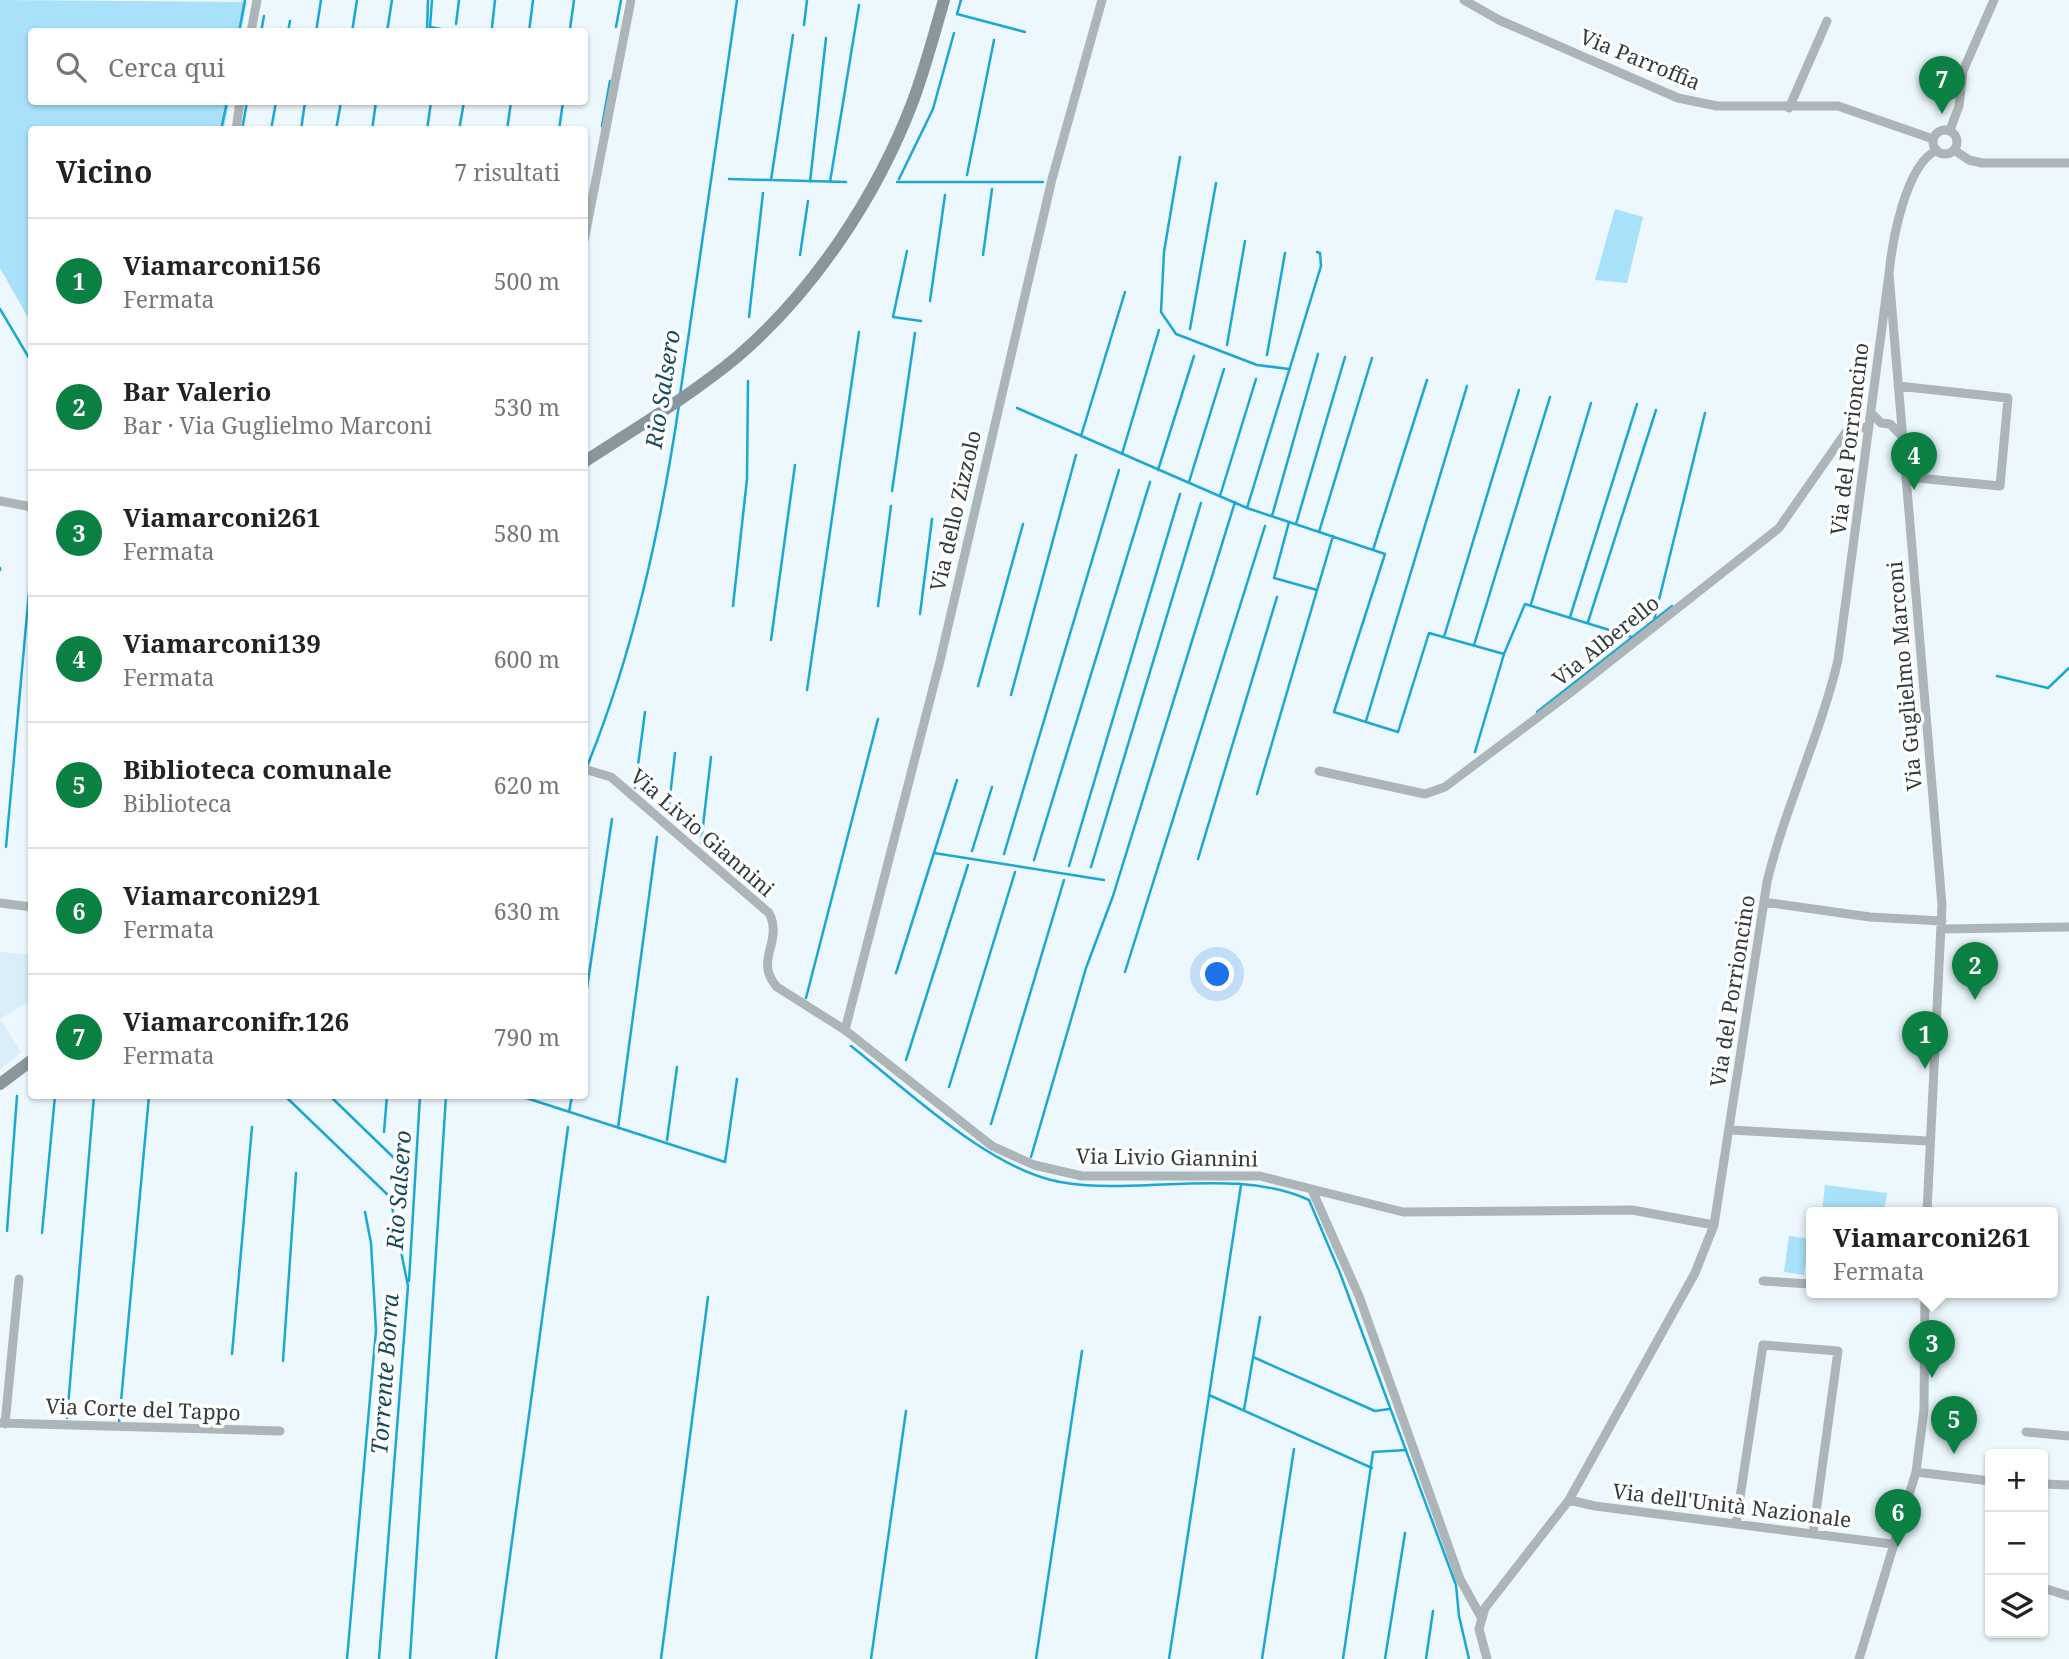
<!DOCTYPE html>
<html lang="it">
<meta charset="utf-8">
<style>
body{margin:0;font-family:"Noto Serif",serif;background:#f6f6f6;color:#222}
.controls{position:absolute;right:21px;bottom:21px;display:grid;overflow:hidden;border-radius:7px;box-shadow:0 2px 5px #0004}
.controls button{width:63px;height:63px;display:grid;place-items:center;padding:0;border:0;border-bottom:2px solid #e0e0e0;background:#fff;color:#222;font:35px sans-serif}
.you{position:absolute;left:1218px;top:975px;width:24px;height:24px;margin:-18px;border:5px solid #fff;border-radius:50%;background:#1a73e8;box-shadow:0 0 0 10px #1a73e833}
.badge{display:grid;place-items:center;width:46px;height:46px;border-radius:50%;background:#0b8043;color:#fff;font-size:23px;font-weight:700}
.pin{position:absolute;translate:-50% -58px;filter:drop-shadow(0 2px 4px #0008)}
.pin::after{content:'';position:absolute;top:37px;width:24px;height:21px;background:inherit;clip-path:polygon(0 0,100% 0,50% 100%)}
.popup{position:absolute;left:1806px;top:1207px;width:252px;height:91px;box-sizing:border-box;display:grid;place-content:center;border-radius:7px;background:#fff;filter:drop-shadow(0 2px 5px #0005);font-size:23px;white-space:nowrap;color:#767676}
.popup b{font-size:26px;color:#222}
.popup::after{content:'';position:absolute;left:50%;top:100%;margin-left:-14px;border:14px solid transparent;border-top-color:#fff}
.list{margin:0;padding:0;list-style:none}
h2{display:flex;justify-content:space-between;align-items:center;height:91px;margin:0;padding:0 28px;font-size:30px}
h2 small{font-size:23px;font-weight:400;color:#767676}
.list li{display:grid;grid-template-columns:46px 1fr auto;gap:21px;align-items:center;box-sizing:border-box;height:126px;padding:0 28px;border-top:2px solid #e0e0e0}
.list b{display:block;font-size:26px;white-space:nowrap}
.list p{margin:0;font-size:23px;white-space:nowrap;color:#767676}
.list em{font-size:23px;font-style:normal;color:#767676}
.icon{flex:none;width:38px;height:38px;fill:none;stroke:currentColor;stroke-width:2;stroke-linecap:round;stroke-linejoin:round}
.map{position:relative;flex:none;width:2069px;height:1659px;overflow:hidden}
.search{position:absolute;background:#fff;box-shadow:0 2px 5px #0004;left:28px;top:28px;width:560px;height:77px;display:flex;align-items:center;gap:18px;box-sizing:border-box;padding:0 24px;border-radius:7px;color:#767676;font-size:26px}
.panel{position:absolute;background:#fff;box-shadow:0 2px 5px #0004;left:28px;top:126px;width:560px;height:973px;border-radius:7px}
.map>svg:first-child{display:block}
.built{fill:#d9eef8}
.green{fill:#a9e1fa}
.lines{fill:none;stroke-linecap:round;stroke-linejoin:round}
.stream{stroke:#1da7d3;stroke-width:2.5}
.street{stroke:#adb5b9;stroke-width:9}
.secondary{stroke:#89969b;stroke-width:12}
.labels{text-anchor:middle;stroke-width:7;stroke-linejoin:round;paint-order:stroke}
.street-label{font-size:21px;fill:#323a3d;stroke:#fff}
.water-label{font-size:23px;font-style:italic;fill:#164a5c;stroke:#fff}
</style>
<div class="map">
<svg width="2069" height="1659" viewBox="0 0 2069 1659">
<rect width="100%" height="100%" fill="#ecf8fd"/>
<path class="built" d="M 0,952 L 32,955 L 31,1000 L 0,1019 L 21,1052 L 0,1070 Z"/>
<path class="green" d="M 0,0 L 247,2 L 241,31 L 32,32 L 32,102 L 229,102 L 224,129 L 32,130 L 31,323 L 0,268 Z
M 1615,209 L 1643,217 L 1627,283 L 1595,280 Z
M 1825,1185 L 1887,1193 L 1884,1212 L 1822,1212 Z
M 1789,1236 L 1809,1239 L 1804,1275 L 1784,1272 Z"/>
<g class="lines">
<path class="stream" d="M 432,0 L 430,27 L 457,32
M 961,0 L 957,14 L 1025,32
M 456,24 L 459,0
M 804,25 L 807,0
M 492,27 L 495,0
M 616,27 L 621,0
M 570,29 L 574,0
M 239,32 L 245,0
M 261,32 L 264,16
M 288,32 L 290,21
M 316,32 L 321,0
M 352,32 L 357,0
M 387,32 L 392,0
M 427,32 L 428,0
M 529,32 L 533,0
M 602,126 L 610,81
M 221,130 L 227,102
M 242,130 L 247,102
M 271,130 L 276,102
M 301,130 L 305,102
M 336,130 L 341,102
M 372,130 L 376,102
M 427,130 L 431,102
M 459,130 L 464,102
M 507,130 L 511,102
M 559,130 L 563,102
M 1180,157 L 1164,252 L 1161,312 L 1176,334 L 1257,365 L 1289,369
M 967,175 L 994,40
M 729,179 L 846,182
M 899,179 L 933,109 L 954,33
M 771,180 L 793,35
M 810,182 L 826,38
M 830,182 L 859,5
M 897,182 L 1043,182
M 907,251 L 893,317 L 921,321
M 800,255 L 808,201
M 983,255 L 992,189
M 930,301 L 945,195
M 0,309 L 32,363
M 749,317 L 763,193
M 1190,329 L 1216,183
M 1227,345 L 1245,241
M 1267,355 L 1285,253
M 680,395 L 737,0
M 1017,408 L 1247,508 L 1385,554 L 1334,712 L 1398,732 L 1429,633 L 1504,654
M 1081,436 L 1125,292
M 1122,454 L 1159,330
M 1158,470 L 1194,356
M 1189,482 L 1224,369
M 892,491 L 915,333
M 1220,496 L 1256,379
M 1247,508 L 1321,266 L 1320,253 L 1317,252
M 1272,516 L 1318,354
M 1289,522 L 1274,578 L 1317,590
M 1296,524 L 1345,357
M 1319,532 L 1372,358
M 1373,550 L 1427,380
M 0,570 L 0,568
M 1531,604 L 1591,403
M 733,606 L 747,479 L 748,381
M 878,606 L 891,506
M 920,614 L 932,519
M 1570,617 L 1637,404
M 1654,620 L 1705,413
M 1588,622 L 1656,410
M 1444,637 L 1519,390
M 771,640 L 795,465
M 1474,645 L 1550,397
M 1997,676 L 2048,688 L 2069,668
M 978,686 L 1023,524
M 807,690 L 859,332
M 1011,695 L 1076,455
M 1537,712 L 1672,606
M 1366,721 L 1467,386
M 1475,752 L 1504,654 L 1525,604 L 1632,637
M 584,774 C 633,655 660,532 679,405
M 635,788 L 645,712
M 1257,794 L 1333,536
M 668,814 L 675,753
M 701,843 L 711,757
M 6,847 L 30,581
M 972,851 L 992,787
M 934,853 L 1104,880
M 1004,854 L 1119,470
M 1198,859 L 1277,597
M 1034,860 L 1150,482
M 1069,866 L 1180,494
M 1091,867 L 1201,503
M 1125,972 L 1265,526
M 896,973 L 957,780
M 806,998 L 878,719
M 584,1008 L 612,819
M 851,1046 C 907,1090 989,1169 1060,1182 C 1140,1196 1235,1166 1309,1200 L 1340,1273 L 1456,1585 L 1459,1616 L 1469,1659
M 906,1060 L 968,865
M 949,1087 L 1015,872
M 285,1096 L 390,1197 L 408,1286 L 379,1659
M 330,1096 L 394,1158
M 520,1096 L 725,1162 L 737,1079
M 569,1112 L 572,1096
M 991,1124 L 1064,880
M 618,1128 L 657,837
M 384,1132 L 387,1096
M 667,1140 L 677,1067
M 1031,1157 L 1086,968 L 1113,896 L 1235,502
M 7,1231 L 17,1096
M 42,1233 L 55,1096
M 409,1281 L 420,1096
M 232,1354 L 252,1127
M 1253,1357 L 1375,1411 L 1389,1409
M 283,1361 L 296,1173
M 1209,1395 L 1372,1468
M 1244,1410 L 1260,1317
M 67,1418 L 94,1096
M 119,1423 L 149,1096
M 347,1659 L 376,1330 L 371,1243 L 365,1212
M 410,1659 L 446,1096
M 496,1659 L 568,1127
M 661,1659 L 708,1297
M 871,1659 L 906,1411
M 1036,1659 L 1082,1351
M 1169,1659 L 1241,1185
M 1262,1659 L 1294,1449
M 1343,1659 L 1373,1452 L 1406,1450
M 1385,1659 L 1405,1533
M 1426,1659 L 1433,1611"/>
<path class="street" d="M 1464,0 L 1499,20 L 1678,98 L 1717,106 L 1838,106 L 1933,139
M 251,32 L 257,0
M 1789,108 L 1827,21
M1933 142a12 12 0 1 1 24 0a12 12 0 1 1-24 0Z
M 236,130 L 240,102
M 1950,130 L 1959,106 L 1963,71 L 1994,0
M 1954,150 L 1969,160 L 1982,163 L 2069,163
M 584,241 L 631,0
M 1898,386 L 2008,398 L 2000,486 L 1907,477
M 1871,413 L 1881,423 L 1890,424 L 1902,436
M 0,501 L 32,507
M 584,769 L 611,777 L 769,913 C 784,942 753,960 777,987 L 845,1030 L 992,1146 L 1034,1165 L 1082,1176 L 1260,1176 L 1403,1212 L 1632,1210 L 1714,1225
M 1319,771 L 1425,794 L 1445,787 L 1570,693 L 1779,528 L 1848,429 L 1869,427
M 1764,902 L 1870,917 L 1942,921
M 0,903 L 32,907
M 1942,929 L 2069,927
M 845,1030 L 940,661 L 1052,179 L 1102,0
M 1730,1130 L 1928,1141
M 1312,1190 L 1359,1296 L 1460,1579 L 1481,1617
M 1927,1212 L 1942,905 L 1889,274 C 1892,243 1905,165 1937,150
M 1763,1281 L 1811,1284
M 0,1423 L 280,1431
M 5,1424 L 19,1279
M 2026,1432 L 2069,1436
M 1916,1472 L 1990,1481
M 2043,1484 L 2069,1485
M 1569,1500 L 1595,1506 L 1892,1544
M 1736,1524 L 1763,1345 L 1838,1351 L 1813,1534
M 2043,1588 L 2069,1596
M 1487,1659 L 1479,1629 L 1485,1608 L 1569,1500 L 1695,1273 L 1714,1225 L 1767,882 C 1785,807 1820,736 1838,660 L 1889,274
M 1859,1659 L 1916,1472 L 1924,1410 L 1925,1292"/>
<path class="secondary" d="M 584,462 C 636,428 690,396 737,357 C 814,291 877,196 913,101 C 925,69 934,34 944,0
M 0,1084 L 32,1060"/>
</g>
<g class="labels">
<g class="street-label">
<text transform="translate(1640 60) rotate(22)" y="7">Via Parroffia</text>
<text transform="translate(1850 439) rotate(-83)" y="7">Via del Porrioncino</text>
<text transform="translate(956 511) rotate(-77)" y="7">Via dello Zizzolo</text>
<text transform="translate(1606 641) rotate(-39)" y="7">Via Alberello</text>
<text transform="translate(1905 676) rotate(-95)" y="7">Via Guglielmo Marconi</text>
<text transform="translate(702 833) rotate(41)" y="7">Via Livio Giannini</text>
<text transform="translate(1733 991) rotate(-81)" y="7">Via del Porrioncino</text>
<text transform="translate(1167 1158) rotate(1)" y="7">Via Livio Giannini</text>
<text transform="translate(143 1410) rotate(2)" y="7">Via Corte del Tappo</text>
<text transform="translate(1732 1506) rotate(7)" y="7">Via dell'Unità Nazionale</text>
</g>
<g class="water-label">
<text transform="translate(663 389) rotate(-81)" y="8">Rio Salsero</text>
<text transform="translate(399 1190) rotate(-86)" y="8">Rio Salsero</text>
<text transform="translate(385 1374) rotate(-86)" y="8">Torrente Borra</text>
</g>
</g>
</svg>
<div class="controls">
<button>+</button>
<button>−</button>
<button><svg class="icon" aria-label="layers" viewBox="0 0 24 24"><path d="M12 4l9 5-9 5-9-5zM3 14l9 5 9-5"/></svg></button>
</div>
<div class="you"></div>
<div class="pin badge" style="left:1925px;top:1069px">1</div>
<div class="pin badge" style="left:1975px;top:1000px">2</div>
<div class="pin badge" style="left:1932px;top:1378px">3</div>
<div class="popup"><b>Viamarconi261</b>Fermata</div>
<div class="pin badge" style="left:1914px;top:490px">4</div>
<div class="pin badge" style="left:1954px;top:1454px">5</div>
<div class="pin badge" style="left:1898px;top:1547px">6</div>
<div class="pin badge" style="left:1942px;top:114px">7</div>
<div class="search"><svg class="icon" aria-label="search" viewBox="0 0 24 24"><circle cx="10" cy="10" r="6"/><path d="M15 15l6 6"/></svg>Cerca qui</div>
<section class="panel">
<h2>Vicino<small>7 risultati</small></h2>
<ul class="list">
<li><span class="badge">1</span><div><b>Viamarconi156</b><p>Fermata</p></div><em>500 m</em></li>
<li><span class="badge">2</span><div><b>Bar Valerio</b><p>Bar · Via Guglielmo Marconi</p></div><em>530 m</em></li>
<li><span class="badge">3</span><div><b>Viamarconi261</b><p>Fermata</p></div><em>580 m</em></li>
<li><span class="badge">4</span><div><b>Viamarconi139</b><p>Fermata</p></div><em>600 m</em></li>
<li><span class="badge">5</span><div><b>Biblioteca comunale</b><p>Biblioteca</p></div><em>620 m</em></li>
<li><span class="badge">6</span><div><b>Viamarconi291</b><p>Fermata</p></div><em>630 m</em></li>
<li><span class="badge">7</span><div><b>Viamarconifr.126</b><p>Fermata</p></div><em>790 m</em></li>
</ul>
</section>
</div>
